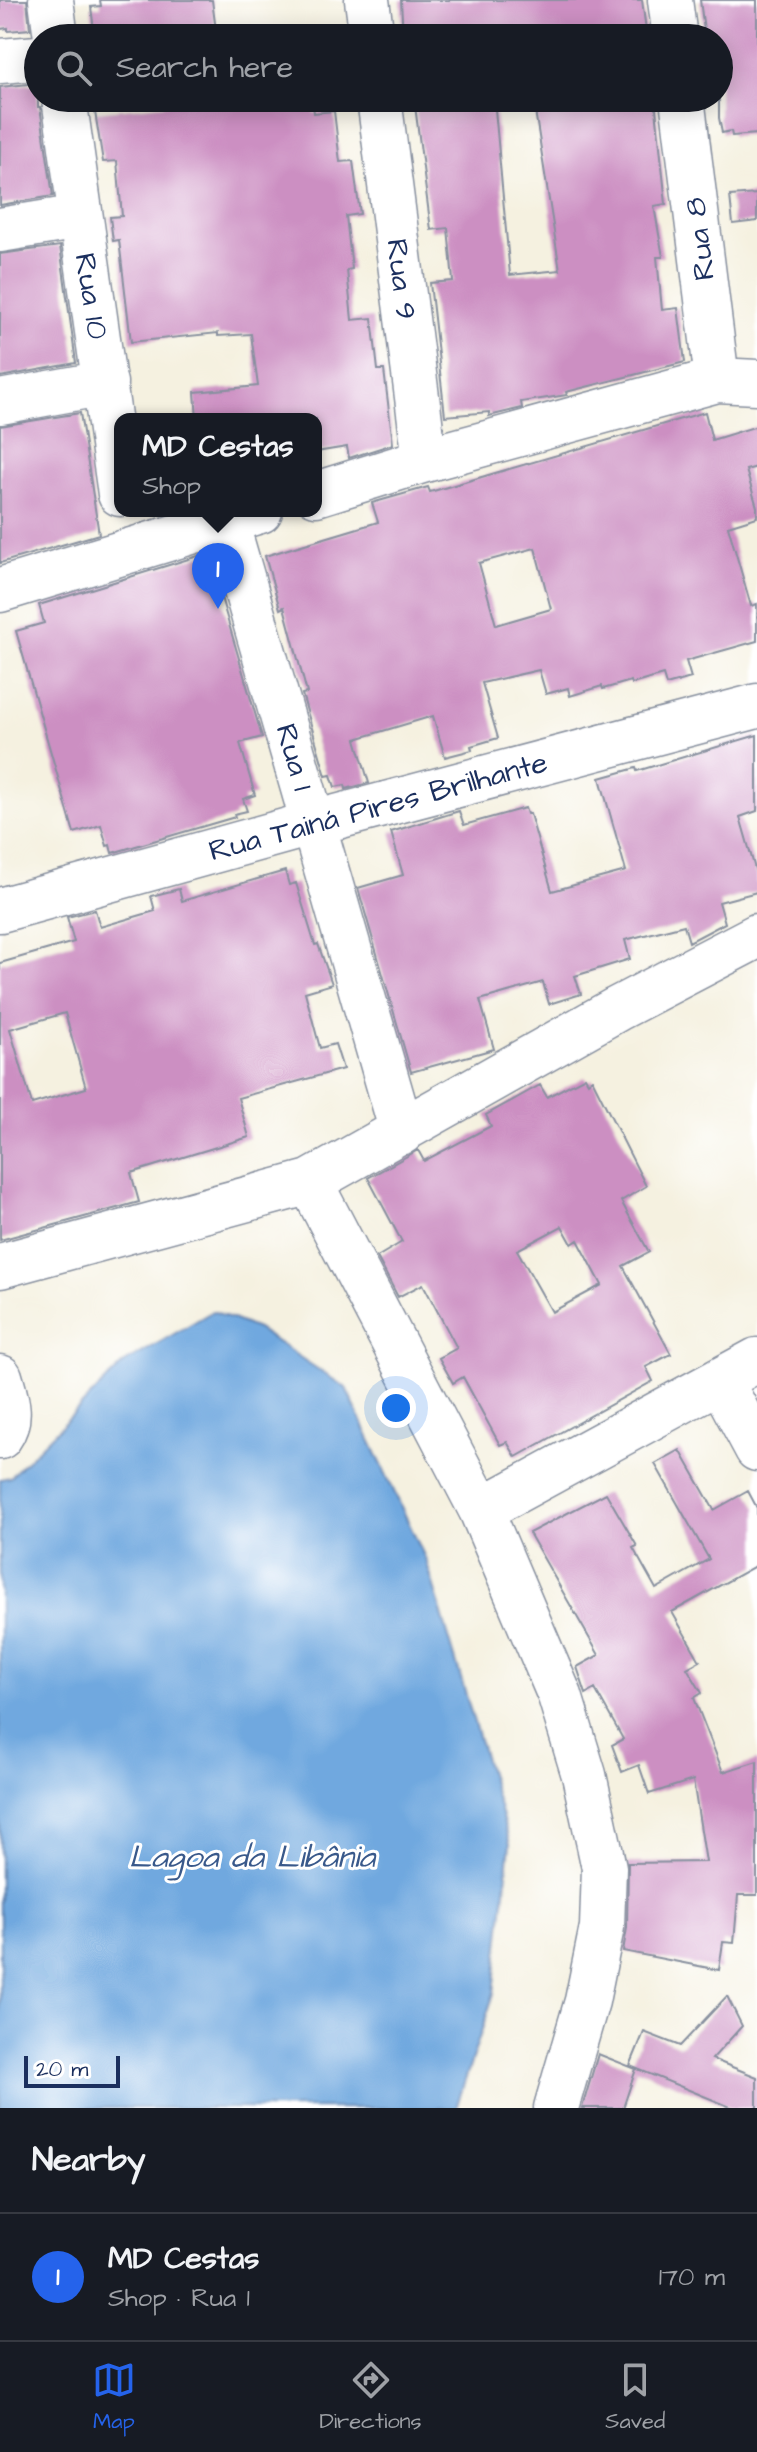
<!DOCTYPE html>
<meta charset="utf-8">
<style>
body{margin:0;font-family:"Architects Daughter",sans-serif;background:#20242c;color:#f1f3f6}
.scale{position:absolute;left:24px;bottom:20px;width:96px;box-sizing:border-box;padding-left:8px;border:4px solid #1b2f5e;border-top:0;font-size:22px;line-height:28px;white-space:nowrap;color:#1b2f5e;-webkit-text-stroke:6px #fff;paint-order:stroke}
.you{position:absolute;left:396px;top:1408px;width:28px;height:28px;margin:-20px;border:6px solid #fff;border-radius:50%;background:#1a73e8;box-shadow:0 0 0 12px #1a73e833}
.badge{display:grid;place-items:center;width:52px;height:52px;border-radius:50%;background:#2563eb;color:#fff;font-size:26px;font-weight:700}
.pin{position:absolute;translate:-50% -66px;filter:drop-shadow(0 2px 4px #0008)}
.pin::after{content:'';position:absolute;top:42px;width:28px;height:24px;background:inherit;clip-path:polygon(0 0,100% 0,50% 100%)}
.popup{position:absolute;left:114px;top:413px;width:208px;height:104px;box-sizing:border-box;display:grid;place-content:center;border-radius:16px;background:#171b24;filter:drop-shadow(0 2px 6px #0005);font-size:26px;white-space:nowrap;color:#9ea1a6}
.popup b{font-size:30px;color:#f1f3f6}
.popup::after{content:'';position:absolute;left:50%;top:100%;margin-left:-16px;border:16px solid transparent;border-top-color:#171b24}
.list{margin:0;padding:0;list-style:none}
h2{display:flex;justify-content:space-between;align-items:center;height:104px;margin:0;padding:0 32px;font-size:34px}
h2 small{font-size:26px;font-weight:400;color:#9ea1a6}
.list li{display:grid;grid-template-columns:52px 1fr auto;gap:24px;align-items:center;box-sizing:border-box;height:128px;padding:0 32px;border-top:2px solid #363941}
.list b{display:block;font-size:30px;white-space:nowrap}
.list p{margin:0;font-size:26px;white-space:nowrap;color:#9ea1a6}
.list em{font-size:26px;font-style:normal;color:#9ea1a6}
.icon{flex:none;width:44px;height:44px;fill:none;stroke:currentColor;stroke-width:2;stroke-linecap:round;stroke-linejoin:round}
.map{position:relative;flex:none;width:757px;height:2108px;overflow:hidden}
.search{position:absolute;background:#171b24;box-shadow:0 4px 20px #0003;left:24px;right:24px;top:24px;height:88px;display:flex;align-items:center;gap:20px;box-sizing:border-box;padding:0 28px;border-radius:44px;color:#9ea1a6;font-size:30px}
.sheet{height:232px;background:#171b24}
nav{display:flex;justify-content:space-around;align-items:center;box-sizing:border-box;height:112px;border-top:2px solid #363941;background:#171b24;font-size:22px;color:#9ea1a6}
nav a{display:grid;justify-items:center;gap:4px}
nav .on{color:#2563eb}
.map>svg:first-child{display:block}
.water{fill:#70a8df;stroke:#466c9e;stroke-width:2}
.building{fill:#cc8fc2;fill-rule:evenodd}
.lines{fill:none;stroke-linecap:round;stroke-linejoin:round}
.minor-casing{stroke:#88909f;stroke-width:47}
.minor{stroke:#fff;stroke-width:44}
.labels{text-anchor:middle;stroke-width:6;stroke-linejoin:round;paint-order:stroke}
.street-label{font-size:30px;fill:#1b2f5e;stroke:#fff}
.water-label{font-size:32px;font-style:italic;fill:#39598b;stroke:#fff}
</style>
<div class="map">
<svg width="757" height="2108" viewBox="0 0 757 2108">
<rect width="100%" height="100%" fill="#fff"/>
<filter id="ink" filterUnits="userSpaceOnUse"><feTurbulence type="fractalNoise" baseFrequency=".0125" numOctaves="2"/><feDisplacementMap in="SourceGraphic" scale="16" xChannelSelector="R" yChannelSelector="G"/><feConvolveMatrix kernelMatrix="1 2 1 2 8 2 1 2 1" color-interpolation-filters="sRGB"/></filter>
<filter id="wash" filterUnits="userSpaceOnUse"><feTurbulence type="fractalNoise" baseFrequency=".006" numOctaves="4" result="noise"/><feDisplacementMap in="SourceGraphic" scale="32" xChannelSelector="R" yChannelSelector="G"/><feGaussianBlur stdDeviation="1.8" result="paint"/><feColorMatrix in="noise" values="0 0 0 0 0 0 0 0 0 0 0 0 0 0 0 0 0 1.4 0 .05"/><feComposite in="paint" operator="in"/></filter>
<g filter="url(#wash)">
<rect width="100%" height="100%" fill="#f5f1e0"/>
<path class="water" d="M 213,1311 L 257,1329 L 346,1388 L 426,1560 L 510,1844 L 494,1993 L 456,2108 L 0,2108 L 0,1479 L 10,1477 L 123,1364 Z"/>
<g id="blocks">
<path class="building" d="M 0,0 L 27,0 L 30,29 L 8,31 L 8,28 L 0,29 Z
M 100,0 L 212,0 L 217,38 L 95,38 L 91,7 L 101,6 Z
M 401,0 L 642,0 L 647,38 L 403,38 Z
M 700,0 L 757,0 L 757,134 L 732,136 L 731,131 L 722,133 L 719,118 L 719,38 L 705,38 Z
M 38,83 L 38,107 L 40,107 L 53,196 L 0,205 L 0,87 Z
M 269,98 L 312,98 L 314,113 L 334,111 L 340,162 L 353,161 L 360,214 L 346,216 L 352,269 L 347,270 L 352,320 L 372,318 L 378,370 L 384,370 L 393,444 L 349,458 L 347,447 L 316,452 L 316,419 L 197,419 L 195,392 L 258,386 L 251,334 L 218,336 L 218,333 L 131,342 L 119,240 L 113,241 L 110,217 L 122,216 L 117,161 L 103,162 L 95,112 L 216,99 L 216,104 Z
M 414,98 L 494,98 L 510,275 L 560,270 L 533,98 L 567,98 L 568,110 L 655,99 L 666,204 L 654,206 L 663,257 L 657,257 L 662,310 L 678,308 L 685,362 L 566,392 L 567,395 L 521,402 L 522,408 L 489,416 L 489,412 L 445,416 L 430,283 L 453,281 L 448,228 L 431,230 Z
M 757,194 L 757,221 L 733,224 L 730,196 Z
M 60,246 L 76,363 L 0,377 L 0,254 Z
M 705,412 L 712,440 L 757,426 L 757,467 L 746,470 L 757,507 L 757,517 L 728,526 L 751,606 L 757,604 L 757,641 L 686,661 L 691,678 L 666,685 L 663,675 L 632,684 L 631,681 L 603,689 L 602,686 L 570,696 L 568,688 L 546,694 L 539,670 L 482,683 L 498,738 L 471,746 L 472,750 L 445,757 L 433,716 L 356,739 L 369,783 L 346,789 L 345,785 L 335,787 L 331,775 L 326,776 L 302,694 L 307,693 L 284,607 L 280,609 L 265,556 L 378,522 L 372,503 L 428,487 L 430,492 ZM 535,548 L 551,609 L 496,625 L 479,563 Z
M 80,413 L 99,534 L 0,563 L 0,426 Z
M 208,553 L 262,737 L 240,743 L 255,795 L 243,799 L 247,811 L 234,814 L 235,817 L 112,853 L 110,845 L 107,846 L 101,825 L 74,833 L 16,631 L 44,623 L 39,605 Z
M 757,735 L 757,811 L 740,817 L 757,876 L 757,892 L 719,902 L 725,923 L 689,942 L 684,925 L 625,940 L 630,959 L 575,976 L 581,994 L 549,1004 L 543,982 L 480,1000 L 494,1049 L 411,1072 L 358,888 L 403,875 L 391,832 L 459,811 L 464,825 L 525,808 L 527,814 L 530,814 L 552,891 L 626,871 L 600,778 L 636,768 L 637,771 Z
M 285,871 L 289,885 L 296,883 L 315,945 L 318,944 L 332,984 L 305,992 L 320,1048 L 335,1044 L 343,1069 L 238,1098 L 249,1137 L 131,1173 L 139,1202 L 0,1240 L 0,963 L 74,942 L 67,917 L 95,910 L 100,927 L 155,911 L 151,896 L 179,889 L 182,901 ZM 65,1013 L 86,1088 L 32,1104 L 10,1029 Z
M 585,1077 L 588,1082 L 592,1079 L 646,1186 L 621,1201 L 649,1252 L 623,1266 L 671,1354 L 646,1367 L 653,1381 L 516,1457 L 507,1442 L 500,1445 L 463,1377 L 453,1383 L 439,1358 L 457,1348 L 423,1284 L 398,1297 L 377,1257 L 402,1242 L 368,1178 L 418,1150 L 424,1161 L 491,1126 L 486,1115 L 540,1085 L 547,1097 ZM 562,1226 L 572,1244 L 578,1240 L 602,1285 L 552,1312 L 517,1250 Z
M 680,1450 L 714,1510 L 748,1491 L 757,1508 L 757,1565 L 672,1612 L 700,1661 L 687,1668 L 702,1693 L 694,1698 L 723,1772 L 757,1761 L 757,1895 L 738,1895 L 734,1943 L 723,1942 L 719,1970 L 623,1951 L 627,1928 L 628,1863 L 706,1862 L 693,1780 L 649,1794 L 639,1765 L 622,1772 L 612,1745 L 623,1739 L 595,1689 L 586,1694 L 577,1667 L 599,1655 L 529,1533 L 606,1493 L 637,1546 L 633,1548 L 656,1589 L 709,1559 L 655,1464 Z
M 727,1996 L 742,2026 L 712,2059 L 757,2077 L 757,2108 L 733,2108 L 630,2066 L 644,2032 L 680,2046 Z
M 598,2054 L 636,2069 L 623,2108 L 582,2108 Z"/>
</g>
</g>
<g filter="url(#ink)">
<use href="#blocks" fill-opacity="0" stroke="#88909f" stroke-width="2"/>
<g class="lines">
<defs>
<path id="minor" d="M 51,0 L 56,38
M 367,0 L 372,38
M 670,0 L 675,38
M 0,61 L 38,58
M 64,98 L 120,494
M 379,98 L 425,460
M 682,98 L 717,380
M 0,230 L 80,217
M 0,402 L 105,383
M 316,494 L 425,460 L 717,380 L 757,382
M 226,521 L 402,1132
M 0,590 L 260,511
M 0,910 L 314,823 L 757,706
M 310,1182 L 481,1510 L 560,1696 L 584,1775 L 604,1868 L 602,1927 L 587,2001 L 556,2108
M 0,1266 L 310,1182 L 617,1009 L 757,936
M 0,1377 C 6,1398 14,1417 0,1437
M 720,1380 L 757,1449
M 481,1510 L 757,1360"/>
</defs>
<use href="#minor" class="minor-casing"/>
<use href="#minor" class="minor"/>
</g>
</g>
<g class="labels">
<g class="street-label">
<text transform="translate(699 239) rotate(-97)" y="10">Rua 8</text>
<text transform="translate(402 279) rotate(83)" y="10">Rua 9</text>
<text transform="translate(92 296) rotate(81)" y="10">Rua 10</text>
<text transform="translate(295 757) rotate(74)" y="10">Rua 1</text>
<text transform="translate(378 806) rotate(-15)" y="10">Rua Tainá Pires Brilhante</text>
</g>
<g class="water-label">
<text x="252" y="1867">Lagoa da Libânia</text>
</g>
</g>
</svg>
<div class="scale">20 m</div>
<div class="you"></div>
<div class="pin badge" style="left:218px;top:609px">1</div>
<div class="popup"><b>MD Cestas</b>Shop</div>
<div class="search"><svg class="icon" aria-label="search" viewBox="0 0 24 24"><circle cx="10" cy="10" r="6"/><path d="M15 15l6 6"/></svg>Search here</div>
</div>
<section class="sheet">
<h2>Nearby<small></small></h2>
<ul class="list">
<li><span class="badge">1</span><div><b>MD Cestas</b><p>Shop · Rua 1</p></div><em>170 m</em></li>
</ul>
</section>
<nav>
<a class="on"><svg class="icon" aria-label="map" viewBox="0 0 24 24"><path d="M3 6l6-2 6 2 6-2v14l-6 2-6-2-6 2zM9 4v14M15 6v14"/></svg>Map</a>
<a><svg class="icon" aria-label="directions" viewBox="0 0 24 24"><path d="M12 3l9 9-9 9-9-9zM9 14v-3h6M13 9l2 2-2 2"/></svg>Directions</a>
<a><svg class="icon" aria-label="saved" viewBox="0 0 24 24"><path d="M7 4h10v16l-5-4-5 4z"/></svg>Saved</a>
</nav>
